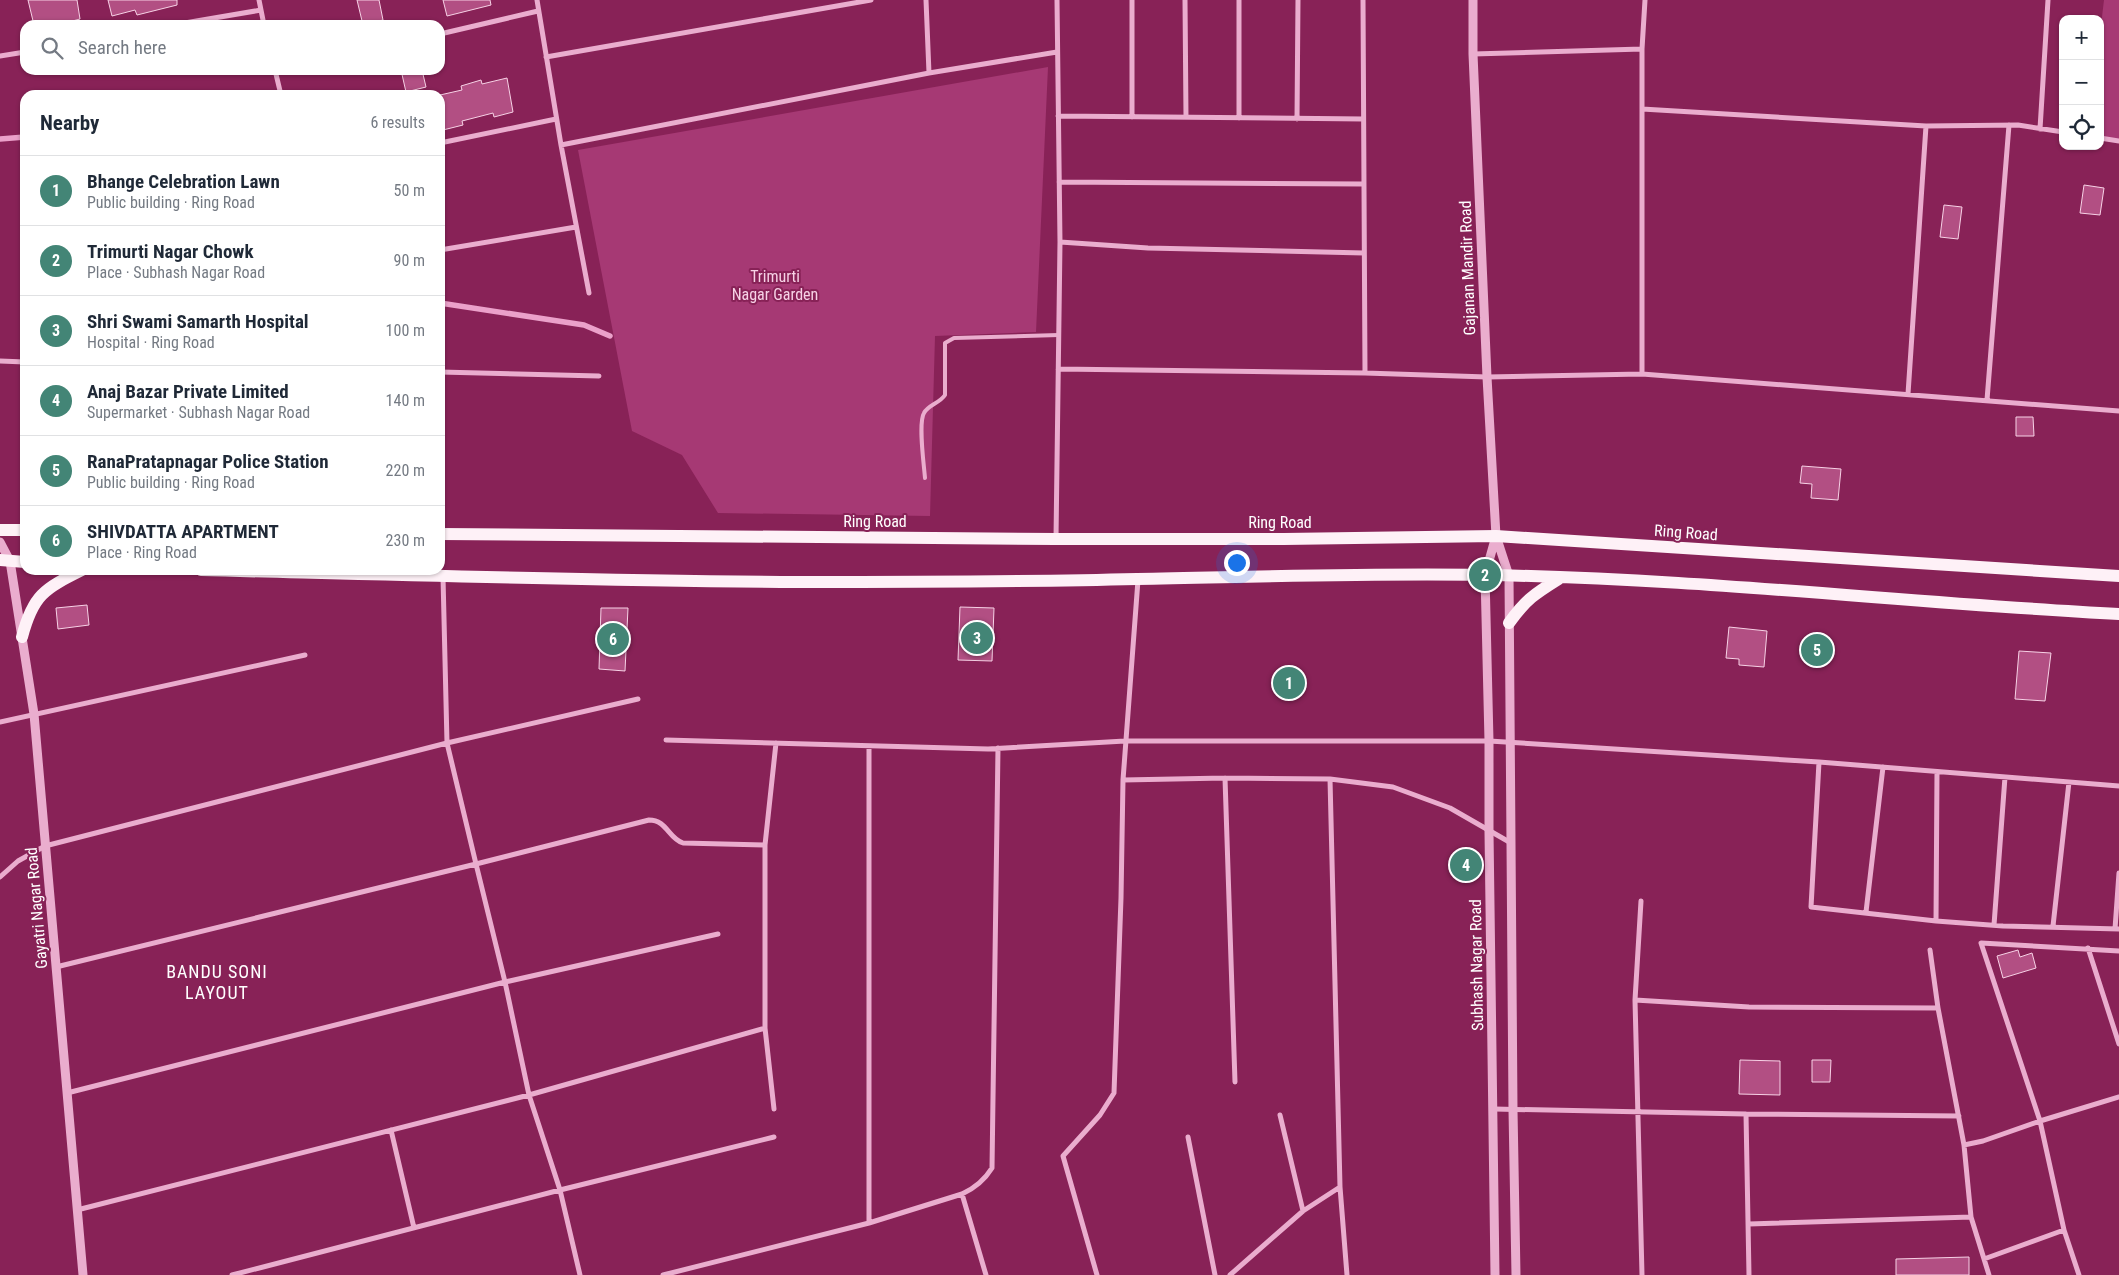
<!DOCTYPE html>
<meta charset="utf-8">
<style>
body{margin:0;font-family:"Roboto Condensed",sans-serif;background:#f6f6f7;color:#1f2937}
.controls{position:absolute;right:15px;top:15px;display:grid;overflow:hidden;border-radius:10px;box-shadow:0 1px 4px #0004}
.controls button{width:45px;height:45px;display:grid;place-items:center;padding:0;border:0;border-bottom:1px solid #e0e1e3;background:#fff;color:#1f2937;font:25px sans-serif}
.you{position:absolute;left:1236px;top:562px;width:18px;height:18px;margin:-12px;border:4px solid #fff;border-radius:50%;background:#1a73e8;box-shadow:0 0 0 8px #1a73e833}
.badge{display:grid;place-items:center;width:32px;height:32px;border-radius:50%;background:#438576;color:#fff;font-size:16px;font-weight:700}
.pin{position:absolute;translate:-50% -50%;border:2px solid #fff;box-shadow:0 1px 5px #0006}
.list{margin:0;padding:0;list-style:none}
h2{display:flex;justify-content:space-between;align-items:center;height:65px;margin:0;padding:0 20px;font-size:21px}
h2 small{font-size:16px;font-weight:400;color:#747a83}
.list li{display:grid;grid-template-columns:32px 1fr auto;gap:15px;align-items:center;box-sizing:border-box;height:70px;padding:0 20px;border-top:1px solid #e0e1e3}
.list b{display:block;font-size:19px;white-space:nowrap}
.list p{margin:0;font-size:16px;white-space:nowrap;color:#747a83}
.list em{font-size:16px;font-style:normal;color:#747a83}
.icon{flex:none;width:28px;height:28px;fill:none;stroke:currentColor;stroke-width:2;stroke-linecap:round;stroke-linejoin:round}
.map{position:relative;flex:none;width:2119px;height:1275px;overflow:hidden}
.search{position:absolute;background:#fff;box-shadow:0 1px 4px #0004;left:20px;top:20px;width:425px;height:55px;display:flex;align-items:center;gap:12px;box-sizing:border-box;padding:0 18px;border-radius:15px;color:#747a83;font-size:19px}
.panel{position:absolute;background:#fff;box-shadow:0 1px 4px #0004;left:20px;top:90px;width:425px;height:485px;border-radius:15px}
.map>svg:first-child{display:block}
.green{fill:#a63974}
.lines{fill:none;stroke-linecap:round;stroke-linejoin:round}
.stream{stroke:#eba1ca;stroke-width:5.5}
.building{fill:#b24f83;stroke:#f7d2e6}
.service{stroke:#eaadce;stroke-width:4}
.minor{stroke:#eaadce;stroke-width:5}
.tertiary{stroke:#eaadce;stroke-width:9}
.primary{stroke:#fef1f7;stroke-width:12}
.labels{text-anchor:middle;stroke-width:4;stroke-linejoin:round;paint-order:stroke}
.street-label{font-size:16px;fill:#fff;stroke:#882257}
.park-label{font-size:16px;fill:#f7d2e6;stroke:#882257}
.neighbourhood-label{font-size:18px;letter-spacing:1px;fill:#fff;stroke:#882257}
</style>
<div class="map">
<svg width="2119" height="1275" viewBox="0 0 2119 1275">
<rect width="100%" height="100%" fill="#882257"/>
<path class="green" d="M 2104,0 L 2119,0 L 2119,139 L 2100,137 L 2100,34 Z
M 1048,67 L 1036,332 L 935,336 L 930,516 L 718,513 L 682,455 L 632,431 L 578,150 Z"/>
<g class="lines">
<path class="stream" d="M 0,139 L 25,137
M 440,303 L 584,325 L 610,336"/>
</g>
<path class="building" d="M 28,0 L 77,0 L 80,19 L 57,25 L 34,25 Z
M 108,0 L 177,0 L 177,5 L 137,15 L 135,10 L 112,16 Z
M 357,0 L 379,0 L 383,20 L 363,25 Z
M 443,0 L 490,0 L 491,5 L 447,16 Z
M 401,70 L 422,70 L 426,87 L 406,92 Z
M 507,78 L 513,112 L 494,117 L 493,113 L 462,121 L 463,125 L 443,130 L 440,117 L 440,95 L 462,90 L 461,86 L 481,80 L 482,84 Z
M 2084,185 L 2104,188 L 2100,215 L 2080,213 Z
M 1944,205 L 1962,207 L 1958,239 L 1940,237 Z
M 2016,417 L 2033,417 L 2034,436 L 2016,436 Z
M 1802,466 L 1841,469 L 1838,500 L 1811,498 L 1812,484 L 1800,483 Z
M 87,605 L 89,625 L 58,629 L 56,608 Z
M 960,607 L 994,608 L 992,661 L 958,660 Z
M 601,608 L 628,608 L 625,671 L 599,669 Z
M 1729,627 L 1767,631 L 1764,667 L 1739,665 L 1739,659 L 1726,658 Z
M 2019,651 L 2051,653 L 2045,701 L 2015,699 Z
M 2018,950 L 2020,957 L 2032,953 L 2036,968 L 2003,978 L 1997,956 Z
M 1740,1060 L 1780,1061 L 1780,1095 L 1739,1094 Z
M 1812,1060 L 1831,1060 L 1830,1082 L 1812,1082 Z
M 1969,1257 L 1969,1275 L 1896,1275 L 1896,1259 Z"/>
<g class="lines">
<path class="service" d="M 925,478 C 924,465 918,423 924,413 C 928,405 940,403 945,395 L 945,343 L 954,338 L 1059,335"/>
<path class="minor" d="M 259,0 L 264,25
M 537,0 L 561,145 L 589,293
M 926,0 L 929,73
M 1132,0 L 1132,117
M 1185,0 L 1186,117
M 1239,0 L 1239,118
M 1363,0 L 1365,373 L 1487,377 L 1642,374 L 2119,411
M 173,25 L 261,10
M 440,34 L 538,11
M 1642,49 L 1645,0
M 1473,54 L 1642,49 L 1642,374
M 0,56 L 25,52
M 546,57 L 871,0
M 275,70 L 281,95
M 276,73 L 287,70
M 1642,109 L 1926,126 L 2018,125 L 2063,132
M 1058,116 L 1363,119
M 1297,119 L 1298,0
M 2040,129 L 2048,0
M 2100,138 L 2119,141
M 440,143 L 556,119
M 561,145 L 929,73 L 1057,52
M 1059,182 L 1363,184
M 1060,242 L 1148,248 L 1364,253
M 440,250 L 576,227
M 0,361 L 25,362
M 1058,369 L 1365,373
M 440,372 L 599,376
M 1908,394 L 1926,126
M 1987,400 L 2009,125
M 1056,538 L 1060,242 L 1057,0
M 443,577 L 447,743 L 638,699
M 0,722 L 305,655
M 666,740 L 988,749 L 1125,741 L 1489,741 L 1819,762 L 2119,786
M 1819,762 L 1811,907 L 1936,921 L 2003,926 L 2119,929
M 1225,778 L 1235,1082
M 1123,780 L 1138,580
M 765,845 L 776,743
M 0,877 L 18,861 L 45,846 L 447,743 L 476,864 L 56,967
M 1866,912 L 1883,767
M 1936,921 L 1937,772
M 1994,925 L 2005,777
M 2053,926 L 2069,782
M 2115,929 L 2119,873
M 2088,948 L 2119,1044
M 1930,950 L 1938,1008
M 1635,1000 L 1641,901
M 765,1028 L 774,1109
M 67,1093 L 505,982 L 476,864 L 649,820 C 667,820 668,838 683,843 L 765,845 L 765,1028 L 529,1095 L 77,1210
M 1494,1109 L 1746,1114
M 1280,1115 L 1303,1211
M 391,1130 L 414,1228
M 1188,1137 L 1215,1275
M 1964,1145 L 1983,1141 L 2040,1121 L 2119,1097
M 1340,1187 L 1347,1275
M 962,1194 L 986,1275
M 869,1223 L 869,746
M 1749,1224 L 1971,1217
M 1984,1259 L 2064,1230
M 232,1275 L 560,1190 L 774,1137
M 580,1275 L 560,1190 L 529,1095 L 505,982 L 718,934
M 663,1275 L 869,1223 L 962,1194 C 975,1188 984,1181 992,1168 L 998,748
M 1097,1275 L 1063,1156 L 1100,1115 L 1114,1093 L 1121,898 L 1123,780 L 1225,778 L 1330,779
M 1230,1275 L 1303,1211 L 1340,1187 L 1330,779 L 1393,787 L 1450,808 L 1511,843
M 1642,1275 L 1635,1000 L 1749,1007 L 1938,1008 L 1964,1145 L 1971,1217 L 1989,1275
M 1749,1275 L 1746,1114 L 1959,1116
M 2079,1275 L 2064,1230 L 2040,1121 L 1981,943 L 2119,951"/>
<path class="tertiary" d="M 1473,0 L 1473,54 L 1487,377 L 1496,536 L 1509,576 L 1513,1110 L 1516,1275
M 0,542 L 10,561 L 34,714 L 83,1275
M 1495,1275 L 1489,832 L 1489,741 L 1485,575 L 1496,536"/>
<path class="primary" d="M 0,530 L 25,530
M 440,534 L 1056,539 L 1284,539 L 1496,536 L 2119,576
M 0,560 L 25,562
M 201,570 C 401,575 600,581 799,582 C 912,582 1024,582 1137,579 C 1252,577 1368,573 1484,575 C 1696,578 1907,603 2119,614
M 1509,623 C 1526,599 1536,593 1560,578
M 22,637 C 33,595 44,589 82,570"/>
</g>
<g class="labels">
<g class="street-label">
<text transform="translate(1467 268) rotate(-92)" y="6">Gajanan Mandir Road</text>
<text x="875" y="527">Ring Road</text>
<text x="1280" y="528">Ring Road</text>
<text transform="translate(1686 532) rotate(4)" y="6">Ring Road</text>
<text transform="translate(36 908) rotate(-95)" y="6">Gayatri Nagar Road</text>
<text transform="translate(1476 965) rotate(-91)" y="6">Subhash Nagar Road</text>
</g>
<g class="park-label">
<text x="775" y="282">Trimurti<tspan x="775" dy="18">Nagar Garden</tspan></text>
</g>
<g class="neighbourhood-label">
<text x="217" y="978">BANDU SONI<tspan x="217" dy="21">LAYOUT</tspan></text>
</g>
</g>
</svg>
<div class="controls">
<button>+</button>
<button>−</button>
<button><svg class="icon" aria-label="locate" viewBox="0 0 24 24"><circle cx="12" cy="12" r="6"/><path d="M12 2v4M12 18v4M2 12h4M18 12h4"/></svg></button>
</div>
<div class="you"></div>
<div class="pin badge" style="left:1289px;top:683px">1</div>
<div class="pin badge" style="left:1485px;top:575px">2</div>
<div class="pin badge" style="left:977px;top:638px">3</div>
<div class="pin badge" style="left:1466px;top:865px">4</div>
<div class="pin badge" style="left:1817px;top:650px">5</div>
<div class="pin badge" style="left:613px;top:639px">6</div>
<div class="search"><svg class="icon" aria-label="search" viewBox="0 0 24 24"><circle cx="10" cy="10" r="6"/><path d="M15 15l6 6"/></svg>Search here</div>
<section class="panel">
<h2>Nearby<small>6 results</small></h2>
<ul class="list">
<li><span class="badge">1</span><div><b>Bhange Celebration Lawn</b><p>Public building · Ring Road</p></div><em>50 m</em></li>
<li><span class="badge">2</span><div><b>Trimurti Nagar Chowk</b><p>Place · Subhash Nagar Road</p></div><em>90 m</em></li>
<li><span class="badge">3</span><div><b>Shri Swami Samarth Hospital</b><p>Hospital · Ring Road</p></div><em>100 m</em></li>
<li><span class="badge">4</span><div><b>Anaj Bazar Private Limited</b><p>Supermarket · Subhash Nagar Road</p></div><em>140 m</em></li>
<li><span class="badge">5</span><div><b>RanaPratapnagar Police Station</b><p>Public building · Ring Road</p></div><em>220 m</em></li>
<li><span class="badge">6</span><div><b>SHIVDATTA APARTMENT</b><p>Place · Ring Road</p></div><em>230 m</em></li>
</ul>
</section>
</div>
